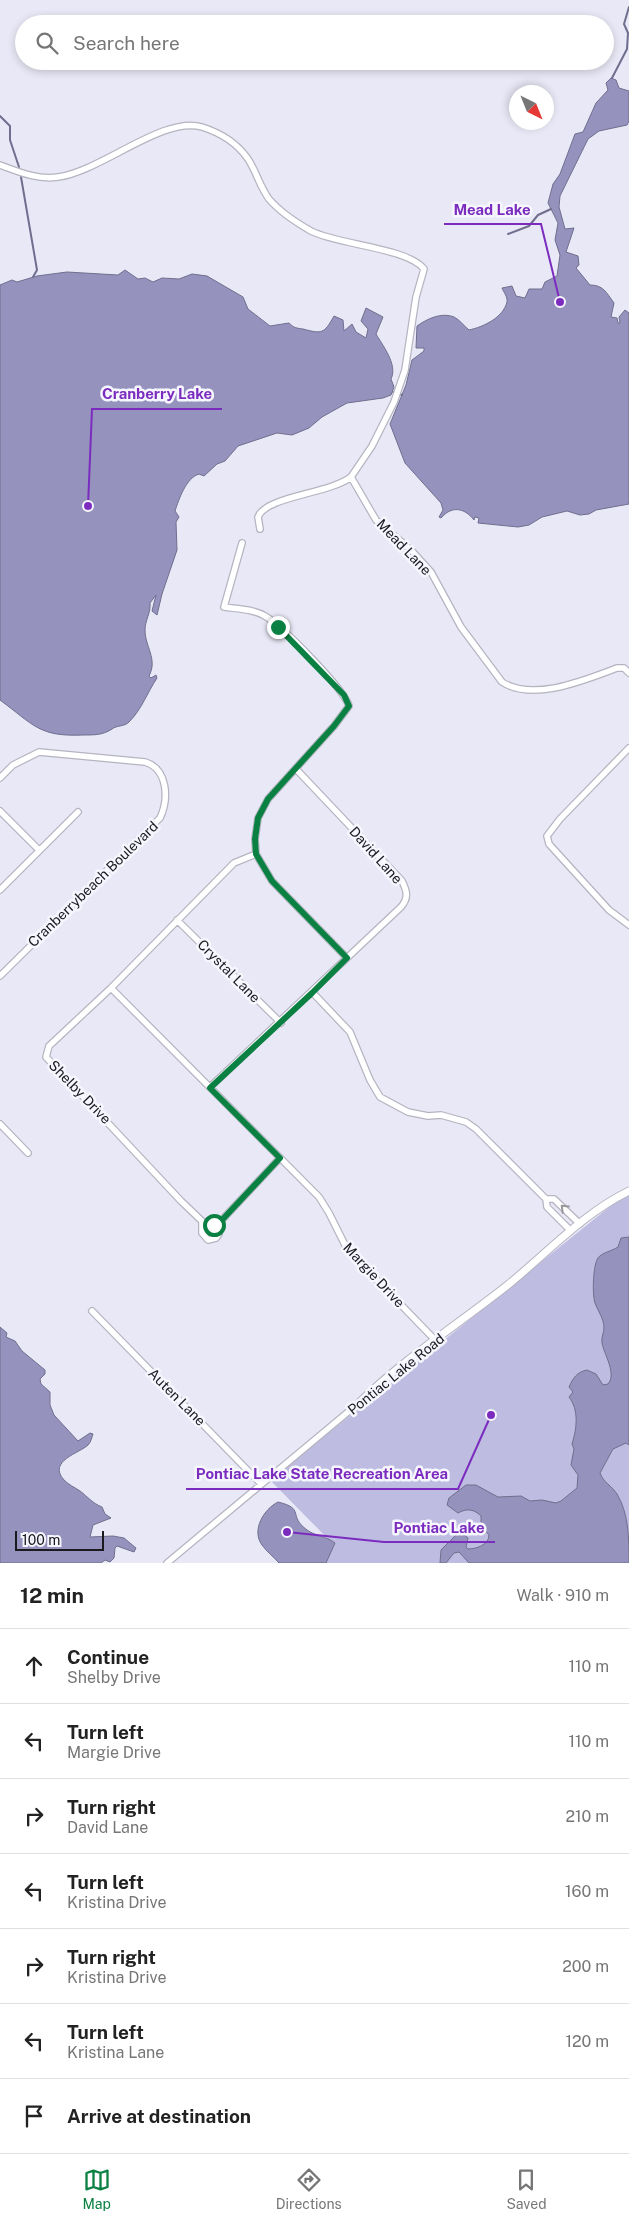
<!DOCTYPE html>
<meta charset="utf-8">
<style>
body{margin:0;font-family:"Public Sans",sans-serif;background:#f2f2f2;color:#222}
.compass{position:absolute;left:509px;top:85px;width:45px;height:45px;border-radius:50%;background:#fff;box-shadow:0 2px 8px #0003;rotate:137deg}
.scale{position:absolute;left:15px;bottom:12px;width:89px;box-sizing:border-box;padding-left:5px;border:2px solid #19191e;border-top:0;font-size:14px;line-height:18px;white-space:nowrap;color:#19191e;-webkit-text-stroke:4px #f6f6fe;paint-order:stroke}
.stop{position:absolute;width:15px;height:15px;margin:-11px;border:4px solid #0b8043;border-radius:50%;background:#fff}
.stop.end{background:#0b8043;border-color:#fff;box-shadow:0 1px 5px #0008}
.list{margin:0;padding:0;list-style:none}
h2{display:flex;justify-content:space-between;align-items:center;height:65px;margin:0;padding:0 20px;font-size:21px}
h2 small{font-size:16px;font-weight:400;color:#767676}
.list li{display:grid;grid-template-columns:32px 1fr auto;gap:15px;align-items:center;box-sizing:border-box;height:75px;padding:0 20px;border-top:1px solid #e0e0e0}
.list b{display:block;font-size:19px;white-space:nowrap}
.list p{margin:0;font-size:16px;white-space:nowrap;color:#767676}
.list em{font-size:16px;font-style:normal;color:#767676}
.icon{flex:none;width:28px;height:28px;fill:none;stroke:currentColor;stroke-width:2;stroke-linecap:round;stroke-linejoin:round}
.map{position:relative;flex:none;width:629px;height:1563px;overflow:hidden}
.search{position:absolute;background:#fff;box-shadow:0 2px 8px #0003;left:15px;right:15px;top:15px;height:55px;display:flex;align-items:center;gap:12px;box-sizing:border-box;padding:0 18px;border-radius:28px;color:#767676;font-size:19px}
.sheet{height:590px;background:#fff}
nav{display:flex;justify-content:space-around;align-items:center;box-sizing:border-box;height:70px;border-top:1px solid #e0e0e0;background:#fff;font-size:14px;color:#767676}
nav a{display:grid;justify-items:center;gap:2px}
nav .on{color:#0b8043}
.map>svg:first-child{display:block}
.green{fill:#bfbce1}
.water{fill:#9692be;stroke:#706e8e}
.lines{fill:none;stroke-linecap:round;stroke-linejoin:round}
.stream{stroke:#706e8e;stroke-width:2}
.minor-casing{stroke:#b5b4c1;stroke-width:8}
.tertiary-casing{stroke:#b5b4c1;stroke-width:9}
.minor{stroke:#fff;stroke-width:5.5}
.tertiary{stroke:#fff;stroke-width:7}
.oneway{stroke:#98989a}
.route{stroke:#0b8043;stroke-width:6}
.labels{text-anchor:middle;stroke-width:5;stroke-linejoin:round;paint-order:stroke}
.street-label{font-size:14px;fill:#19191e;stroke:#f6f6fe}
.leader{fill:none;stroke:#7b2cbf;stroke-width:2}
.callout-dot{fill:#7b2cbf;stroke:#f6f6fe;stroke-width:2}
.callout-label{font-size:15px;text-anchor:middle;font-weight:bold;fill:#7b2cbf;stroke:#f6f6fe;stroke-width:5;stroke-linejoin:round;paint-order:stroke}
</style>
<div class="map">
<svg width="629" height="1563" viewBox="0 0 629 1563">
<rect width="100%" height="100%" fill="#e9e8f6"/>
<path class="green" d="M 629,1195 L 629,1563 L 312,1563 L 332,1543 L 270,1480 L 618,1200 Z"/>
<path class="water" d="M 611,78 L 616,80 L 619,88 L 629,91 L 629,121 L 627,125 L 599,131 L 588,139 L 560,196 L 559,207 L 565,229 L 574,228 L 566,252 L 578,256 L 579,265 L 576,268 L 590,285 C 603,285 606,292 614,303 L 611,317 L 617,318 L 618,323 L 620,323 L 619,317 L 625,310 L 629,313 L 629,504 L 596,510 L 589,514 L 580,515 L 567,511 L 542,517 L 529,525 L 518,527 L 478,523 L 479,518 L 475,517 L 474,520 C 464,507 451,506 441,518 L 439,517 L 443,510 L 441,503 L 405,463 L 390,424 L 406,385 L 412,360 L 424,351 L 424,348 L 416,348 L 417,326 C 427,319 441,312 454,317 C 460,320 464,326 469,330 C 483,327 503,318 507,302 C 508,297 503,291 502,288 L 512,286 L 516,296 L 525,298 L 529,289 L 542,289 L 545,282 L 557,276 L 560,255 L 555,240 L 558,223 L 548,203 L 553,184 L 560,174 L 575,134 L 583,132 L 596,103 L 608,90 L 606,83 Z
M 125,270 L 138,279 L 145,278 L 153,282 L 162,278 L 179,279 L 192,274 L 207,276 L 243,297 L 248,309 L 270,326 L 289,323 C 294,328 296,328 303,329 C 322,334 324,334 334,316 L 343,320 L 344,331 L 352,324 L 356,332 L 366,338 L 368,329 L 361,321 L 366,308 L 383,317 L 376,334 C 383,346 398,365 391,379 L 394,387 L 391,395 L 383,398 L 347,403 L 322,417 L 309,428 L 292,435 L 277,433 L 238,446 L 225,461 L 217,464 L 204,476 L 199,474 C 186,478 179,499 175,511 L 179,517 L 176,522 L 177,550 L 162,594 L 157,615 L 152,611 L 156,595 L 150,603 C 151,613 145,620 145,630 C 145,647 158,659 149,676 L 151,678 L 156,675 L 157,678 C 147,693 142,709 129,722 C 124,727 117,725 112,729 C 103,735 95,735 83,735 C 39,737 34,725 0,700 L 0,285 L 12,280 L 17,282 L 37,276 L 67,272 L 118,275 Z
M 629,1237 L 629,1445 L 626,1443 L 613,1449 L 600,1473 C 603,1482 612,1486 617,1494 C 629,1514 629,1539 629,1563 L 469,1563 L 459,1552 L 454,1553 L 446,1563 L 440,1563 L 441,1550 L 457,1534 L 460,1532 L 468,1538 L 466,1547 L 468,1549 C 476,1549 489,1545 489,1535 L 481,1526 L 481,1516 C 474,1509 467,1508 458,1513 L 447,1505 L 449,1498 L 466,1485 L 476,1485 L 498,1497 L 521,1496 L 530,1501 L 542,1500 L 556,1503 L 561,1501 L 577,1488 L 578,1475 L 571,1465 L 574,1449 L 572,1444 C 577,1428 579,1410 569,1397 L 573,1392 L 569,1387 C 573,1378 577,1372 587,1370 L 596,1374 L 603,1385 L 608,1384 C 617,1374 604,1354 602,1343 C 601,1337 604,1333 604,1328 C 604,1319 598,1311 595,1303 C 592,1294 593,1265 598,1258 C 601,1253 612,1251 618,1247 L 621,1238 Z
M 0,1327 L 7,1333 L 6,1337 L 15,1341 L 22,1351 L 45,1370 L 45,1374 L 40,1379 L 41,1384 L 50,1392 L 50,1405 L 54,1415 L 78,1441 L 90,1433 L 93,1434 C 92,1437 91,1442 88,1445 C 80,1453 47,1461 64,1480 C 69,1485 74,1487 80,1491 C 88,1497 92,1503 102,1507 L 105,1514 L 111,1518 L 93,1525 L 90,1537 L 113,1536 L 124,1538 L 136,1548 L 134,1552 L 117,1546 L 115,1548 L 114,1558 L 110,1562 L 105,1560 L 101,1563 L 0,1563 Z
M 278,1502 C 306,1509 287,1515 307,1530 C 315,1536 326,1536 335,1543 L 326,1563 L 279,1563 C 274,1557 267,1552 262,1545 C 251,1530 264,1509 278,1502 Z"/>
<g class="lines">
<path class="stream" d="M 612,78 L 627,49 L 628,33 L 624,24 L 629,7
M 0,116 L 10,126 L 10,140 L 19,167
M 21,177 L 37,270 L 33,277
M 508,234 L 529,226 L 538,215 L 551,209
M 393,392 L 402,395"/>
<defs>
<path id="minor" d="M 0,165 C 19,172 38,180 58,177 C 100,172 164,115 202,127 C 221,133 237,143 248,159 C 256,171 260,187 269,199 C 280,212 297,223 311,231 C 339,245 408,248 424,269 L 416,297 L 405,370 L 394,402 L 372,446 L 351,477 L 376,520 L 411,550 L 431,572 L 461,627 L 502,682 C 533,702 585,680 617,668 L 624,668 L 629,673
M 260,529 L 258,517 C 266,496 329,494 351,477
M 242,543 L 224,607 C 238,609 253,609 265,616 C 282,626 344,689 349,706 L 334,726 L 268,799 L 258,818 L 255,839 L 256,854 L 272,881 L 347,958
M 629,748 L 560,819 L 547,836 L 549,844 L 609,910 L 629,925
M 0,778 L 13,765 L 39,752 L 145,762 C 168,769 169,799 160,818 L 0,976
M 0,811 L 39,850
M 256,854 L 234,863 L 111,988 L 49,1046 L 46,1057 L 181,1201 L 205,1224 L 218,1224 L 280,1158
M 0,890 L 78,812
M 177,920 L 281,1023
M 111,988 L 319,1197 L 329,1213 L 347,1249 L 436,1341
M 313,993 L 350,1032 L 370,1080 L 380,1097 L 408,1112 L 428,1116 L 441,1115 L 466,1122 L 476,1129 L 546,1199 L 547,1207 L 571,1231
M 210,1087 L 401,907 C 409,898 407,891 402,881 L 296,769
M 0,1124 L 28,1153
M 546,1199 L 554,1199 L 580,1224
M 202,1222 L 202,1233 L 208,1240 L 216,1238 L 219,1234 L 218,1224
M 92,1311 L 261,1484
M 167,1563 L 360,1402"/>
<path id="tertiary" d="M 360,1402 C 405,1358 460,1323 509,1284 C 548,1252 584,1213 629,1191"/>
</defs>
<use href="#minor" class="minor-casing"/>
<use href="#tertiary" class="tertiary-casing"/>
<use href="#minor" class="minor"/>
<use href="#tertiary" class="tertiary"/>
</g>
<defs><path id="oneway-chevron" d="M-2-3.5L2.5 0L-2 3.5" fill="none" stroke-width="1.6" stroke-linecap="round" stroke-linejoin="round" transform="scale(1.25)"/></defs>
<use class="oneway" href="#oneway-chevron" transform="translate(564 1208) rotate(-136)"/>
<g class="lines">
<path class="route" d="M 214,1225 L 222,1220 L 280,1158 L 210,1088 L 312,993 L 347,958 L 272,881 L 256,854 L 255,839 L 258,818 L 268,799 L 334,726 L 349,706 L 344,695 L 278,627"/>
</g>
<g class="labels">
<g class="street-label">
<text transform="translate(404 547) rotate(46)" y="5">Mead Lane</text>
<text transform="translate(376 855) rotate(48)" y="5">David Lane</text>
<text transform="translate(93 884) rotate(-44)" y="5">Cranberrybeach Boulevard</text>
<text transform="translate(229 971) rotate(45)" y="5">Crystal Lane</text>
<text transform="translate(80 1092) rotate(46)" y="5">Shelby Drive</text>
<text transform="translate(374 1275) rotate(47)" y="5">Margie Drive</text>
<text transform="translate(396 1374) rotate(-39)" y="5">Pontiac Lake Road</text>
<text transform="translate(177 1397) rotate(45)" y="5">Auten Lane</text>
</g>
</g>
<path class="leader" d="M560 302L541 224H444M88 506L92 409H222M491 1415L458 1489H186M287 1532L384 1542H495"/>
<g class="callout-dot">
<circle cx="560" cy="302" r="5"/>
<circle cx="88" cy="506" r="5"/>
<circle cx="491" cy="1415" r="5"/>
<circle cx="287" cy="1532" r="5"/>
</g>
<g class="callout-label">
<text x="492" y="215">Mead Lake</text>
<text x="157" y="399">Cranberry Lake</text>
<text x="322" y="1479">Pontiac Lake State Recreation Area</text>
<text x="439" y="1533">Pontiac Lake</text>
</g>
</svg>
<svg class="compass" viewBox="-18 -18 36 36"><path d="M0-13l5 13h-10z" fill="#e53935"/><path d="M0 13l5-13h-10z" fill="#767676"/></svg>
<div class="scale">100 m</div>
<div class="stop" style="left:214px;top:1225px"></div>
<div class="stop end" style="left:278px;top:627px"></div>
<div class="search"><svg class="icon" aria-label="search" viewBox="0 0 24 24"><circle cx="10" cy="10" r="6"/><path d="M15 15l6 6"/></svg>Search here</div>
</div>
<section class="sheet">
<h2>12 min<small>Walk · 910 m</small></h2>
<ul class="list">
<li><svg class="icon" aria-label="ahead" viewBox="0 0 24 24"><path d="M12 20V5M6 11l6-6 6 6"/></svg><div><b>Continue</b><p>Shelby Drive</p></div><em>110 m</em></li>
<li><svg class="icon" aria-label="left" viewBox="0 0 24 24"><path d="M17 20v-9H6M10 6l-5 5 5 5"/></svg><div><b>Turn left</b><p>Margie Drive</p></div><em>110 m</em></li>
<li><svg class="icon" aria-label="right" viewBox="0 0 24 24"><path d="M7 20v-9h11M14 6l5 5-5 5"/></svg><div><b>Turn right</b><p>David Lane</p></div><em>210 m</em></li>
<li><svg class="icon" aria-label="left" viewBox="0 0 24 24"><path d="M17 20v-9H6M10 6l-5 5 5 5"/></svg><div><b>Turn left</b><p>Kristina Drive</p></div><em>160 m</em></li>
<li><svg class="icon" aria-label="right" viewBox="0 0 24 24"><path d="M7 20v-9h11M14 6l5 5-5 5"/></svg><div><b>Turn right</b><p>Kristina Drive</p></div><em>200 m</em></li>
<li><svg class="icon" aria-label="left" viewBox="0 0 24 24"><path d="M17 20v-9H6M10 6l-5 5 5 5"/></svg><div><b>Turn left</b><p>Kristina Lane</p></div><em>120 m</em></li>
<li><svg class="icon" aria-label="arrive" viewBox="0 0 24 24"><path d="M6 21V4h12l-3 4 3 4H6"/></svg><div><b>Arrive at destination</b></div></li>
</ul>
</section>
<nav>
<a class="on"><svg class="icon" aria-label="map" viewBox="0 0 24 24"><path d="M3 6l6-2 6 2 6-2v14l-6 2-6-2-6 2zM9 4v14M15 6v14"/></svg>Map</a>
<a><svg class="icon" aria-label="directions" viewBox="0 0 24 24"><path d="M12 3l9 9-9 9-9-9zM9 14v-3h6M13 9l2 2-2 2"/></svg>Directions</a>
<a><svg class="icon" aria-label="saved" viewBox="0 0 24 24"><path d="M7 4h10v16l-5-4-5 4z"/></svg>Saved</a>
</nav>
